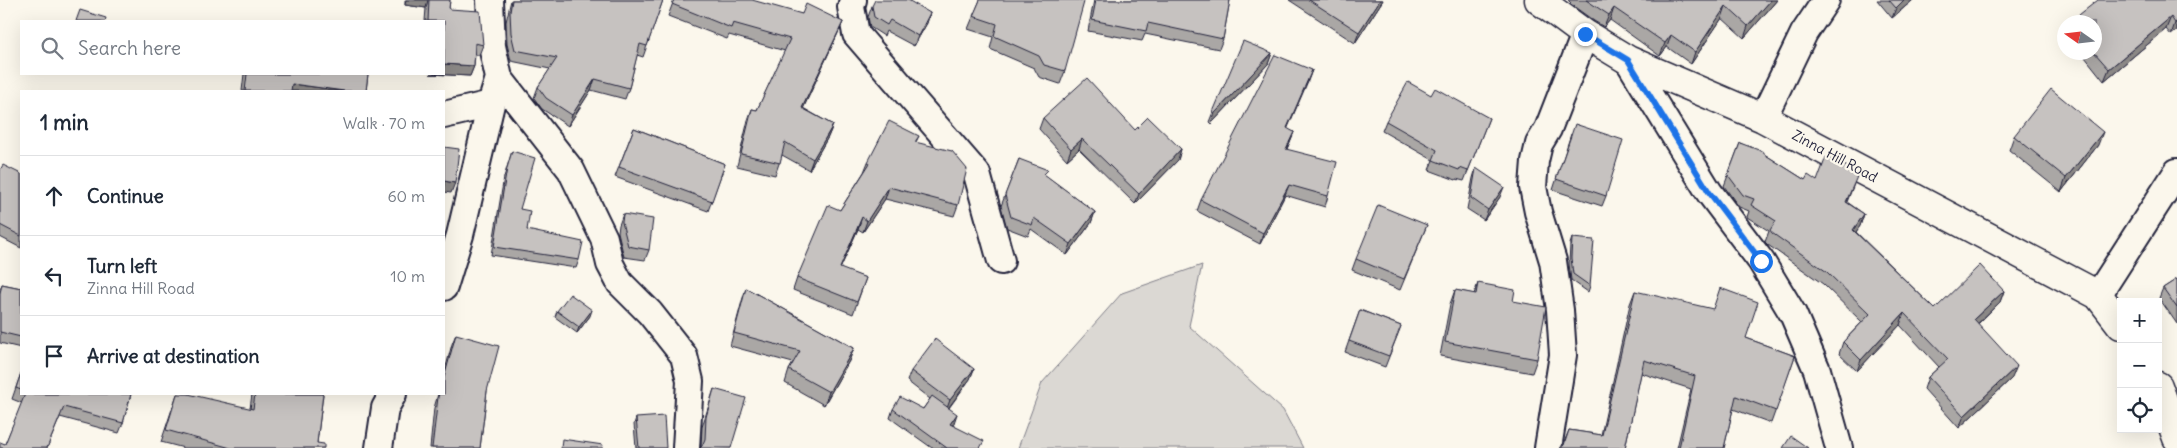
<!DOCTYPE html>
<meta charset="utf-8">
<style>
body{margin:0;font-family:Delius,sans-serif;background:#f6f6f7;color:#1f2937}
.controls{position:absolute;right:15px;bottom:15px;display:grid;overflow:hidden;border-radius:0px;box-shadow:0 5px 20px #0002}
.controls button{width:45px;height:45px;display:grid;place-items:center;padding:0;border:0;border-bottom:1px solid #e0e1e3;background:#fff;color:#1f2937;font:25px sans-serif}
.compass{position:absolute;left:2057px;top:15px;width:45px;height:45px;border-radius:50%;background:#fff;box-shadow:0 5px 20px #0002;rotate:284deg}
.stop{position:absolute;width:15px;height:15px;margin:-11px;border:4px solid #1a73e8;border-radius:50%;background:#fff}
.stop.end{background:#1a73e8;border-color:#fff;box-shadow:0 1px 5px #0008}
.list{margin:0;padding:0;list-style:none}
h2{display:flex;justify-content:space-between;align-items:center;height:65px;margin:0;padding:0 20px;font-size:21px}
h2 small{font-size:16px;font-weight:400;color:#747a83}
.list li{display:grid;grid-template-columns:32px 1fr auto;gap:15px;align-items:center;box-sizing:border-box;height:80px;padding:0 20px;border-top:1px solid #e0e1e3}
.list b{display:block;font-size:19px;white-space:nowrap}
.list p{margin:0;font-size:16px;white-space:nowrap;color:#747a83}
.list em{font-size:16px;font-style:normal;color:#747a83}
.icon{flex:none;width:28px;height:28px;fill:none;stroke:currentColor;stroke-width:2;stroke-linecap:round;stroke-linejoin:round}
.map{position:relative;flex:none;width:2177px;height:448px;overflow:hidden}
.search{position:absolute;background:#fff;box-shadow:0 5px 20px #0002;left:20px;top:20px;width:425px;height:55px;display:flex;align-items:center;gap:12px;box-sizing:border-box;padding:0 18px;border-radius:0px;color:#747a83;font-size:19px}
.panel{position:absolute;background:#fff;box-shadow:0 5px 20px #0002;left:20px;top:90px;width:425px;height:305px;border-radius:0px}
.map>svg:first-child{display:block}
.green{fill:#dbd8d3;stroke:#7e7d87}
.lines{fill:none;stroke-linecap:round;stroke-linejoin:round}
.street-casing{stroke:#22223b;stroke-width:30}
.secondary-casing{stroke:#22223b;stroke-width:31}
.street{stroke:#fbf7ec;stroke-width:26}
.secondary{stroke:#fbf7ec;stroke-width:28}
.wall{fill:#aaa7a5;stroke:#22223b}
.shaded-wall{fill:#8b8886;stroke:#22223b}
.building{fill:#c6c2c0;stroke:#22223b}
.route{stroke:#1a73e8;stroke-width:6}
.labels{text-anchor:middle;stroke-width:4.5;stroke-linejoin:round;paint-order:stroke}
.street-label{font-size:14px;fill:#22223b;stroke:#fbf7ec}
</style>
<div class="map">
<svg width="2177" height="448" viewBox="0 0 2177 448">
<rect width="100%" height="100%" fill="#fbf7ec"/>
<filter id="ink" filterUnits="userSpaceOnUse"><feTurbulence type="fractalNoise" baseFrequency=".02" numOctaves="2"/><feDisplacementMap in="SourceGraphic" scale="10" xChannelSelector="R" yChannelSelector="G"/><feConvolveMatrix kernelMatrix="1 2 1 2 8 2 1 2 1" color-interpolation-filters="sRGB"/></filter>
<g filter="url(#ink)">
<path class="green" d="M 1202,265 L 1189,326 L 1283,410 L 1303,448 L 1018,448 L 1042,383 L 1122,293 Z"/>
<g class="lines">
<defs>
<path id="street" d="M 853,0 L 851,7 L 856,34 L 977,174 L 1001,261
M 1628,60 L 1709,192 L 1761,261 L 1793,314 L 1817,370 L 1839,448
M 499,78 L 571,170 L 604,238 L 610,264 L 620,283 L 650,313 L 684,356 L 690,381 L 686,448
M 444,115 L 491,104
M 1763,118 L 1804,33 L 1826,0
M 444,287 L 460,235 L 491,104 L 499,78 L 492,46 L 490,0
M 2098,295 L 2177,172
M 379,448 L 385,408 L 393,394
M 1548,448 L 1563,355 L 1560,310 L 1553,261 L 1538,212 L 1533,187 L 1535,161 L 1539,144 L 1548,129 L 1585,34"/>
<path id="secondary" d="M 1539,0 L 1585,34 L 1628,60 L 1763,118 L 2098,295 L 2121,325
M 2158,386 L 2177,438"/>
</defs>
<use href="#street" class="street-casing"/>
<use href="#secondary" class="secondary-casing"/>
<use href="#street" class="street"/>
<use href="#secondary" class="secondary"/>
</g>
<path class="wall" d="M 405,0 L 450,0 L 449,9 L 483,45 L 479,55 L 475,55 L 474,66 L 470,76 L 430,74 L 444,74 L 444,21 L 425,21 L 426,8 L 405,5 Z
M 511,0 L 663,0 L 643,57 L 637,55 L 629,88 L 625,99 L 591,90 L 568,126 L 542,109 L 534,98 L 538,87 L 550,69 L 511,61 L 507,44 L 506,22 Z
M 674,0 L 802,14 L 843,22 L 838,33 L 803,108 L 833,125 L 828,137 L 809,170 L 782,155 L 775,175 L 737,166 L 748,120 L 752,109 L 757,110 L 785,51 L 729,35 L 727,39 L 668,16 Z
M 980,0 L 1065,71 L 1060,84 L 1039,77 L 1034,68 L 990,49 L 993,37 L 968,29 Z
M 1094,0 L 1230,0 L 1223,39 L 1219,49 L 1145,34 L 1142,41 L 1088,31 Z
M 1289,0 L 1383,0 L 1355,43 Z
M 1568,0 L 1777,0 L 1744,38 L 1722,18 L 1691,64 L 1667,47 L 1660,56 L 1610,20 L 1604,27 L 1594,21 L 1576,8 Z
M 1877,0 L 1913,0 L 1892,18 Z
M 2177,0 L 2177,30 L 2171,35 L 2166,29 L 2104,81 L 2081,52 L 2094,52 Z
M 872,6 L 930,13 L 927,23 L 914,46 L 886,31 L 884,36 L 870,27 L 868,17 Z
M 1272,53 L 1268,64 L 1211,124 L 1209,122 L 1213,112 Z
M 1312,70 L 1287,129 L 1294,132 L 1287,149 L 1328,196 L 1325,207 L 1285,195 L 1260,244 L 1197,211 L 1201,200 Z
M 244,74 L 368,74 L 366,91 L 242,91 Z
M 1431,95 L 1489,118 L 1464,181 L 1456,179 L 1456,180 L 1429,170 L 1433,160 L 1382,131 L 1386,121 Z
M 1043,118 L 1135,130 L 1181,149 L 1178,160 L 1135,204 L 1079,149 L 1067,160 L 1039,129 Z
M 634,128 L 725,164 L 708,211 L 615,177 Z
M 1571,134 L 1606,196 L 1602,206 L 1553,190 Z
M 919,136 L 916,142 L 958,205 L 954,216 L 885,199 L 863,232 L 858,229 L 840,269 L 866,278 L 853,314 L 793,290 L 797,278 L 864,172 L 868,162 Z
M 2014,136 L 2098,145 L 2061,192 L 2009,150 Z
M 1740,143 L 1764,154 L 1805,180 L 1854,184 L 1847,202 L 1864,214 L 1860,226 L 1856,232 L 1935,309 L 2004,291 L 2000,302 L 1978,324 L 2012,378 L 1959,428 L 1924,389 L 1928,377 L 1939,367 L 1900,325 L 1857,371 L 1839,354 L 1843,342 L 1862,322 L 1823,284 L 1768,245 L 1765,242 L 1769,231 L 1747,217 L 1749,211 L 1739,207 L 1724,186 Z
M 512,151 L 520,209 L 527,230 L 579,260 L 576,268 L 491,255 L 504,177 Z
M 1019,159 L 1046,176 L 1095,212 L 1091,223 L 1067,255 L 1031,229 L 1028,236 L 1007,228 L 1001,206 Z
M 1476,168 L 1500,197 L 1484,220 L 1467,209 L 1473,178 Z
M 0,170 L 21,174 L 21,248 L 0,237 Z
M 623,214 L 649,250 L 645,260 L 624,257 L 618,232 L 619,225 Z
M 1427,225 L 1400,290 L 1352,270 L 1356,259 Z
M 1572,238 L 1590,286 L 1588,292 L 1571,280 L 1569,264 L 1570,244 Z
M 2177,279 L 2177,324 L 2159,298 L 2163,288 Z
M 1478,283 L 1513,301 L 1537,359 L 1532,373 L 1440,356 L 1450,304 L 1455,290 L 1474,294 Z
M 2,284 L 21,288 L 21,348 L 0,343 L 0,290 Z
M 746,288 L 854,348 L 849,361 L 824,405 L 785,383 L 789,370 L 793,363 L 730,346 L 742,301 Z
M 1635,291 L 1746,338 L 1795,356 L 1771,423 L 1733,409 L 1724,448 L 1677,448 L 1691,389 L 1641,373 L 1625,448 L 1563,445 L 1569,430 L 1601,435 L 1630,304 Z
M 1360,310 L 1401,326 L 1385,367 L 1345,352 Z
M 557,311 L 590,316 L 577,333 L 555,317 Z
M 456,334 L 487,391 L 480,448 L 430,448 L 434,408 L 438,394 L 444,394 L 444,374 L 452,344 Z
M 974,369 L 970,379 L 949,408 L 954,423 L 953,425 L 981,448 L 932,448 L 890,418 L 893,409 L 923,409 L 930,399 L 907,381 L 911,371 Z
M 21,373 L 21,394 L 131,394 L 123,423 L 119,433 L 60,417 L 47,448 L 0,448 L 5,444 L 22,403 L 12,399 Z
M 714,389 L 731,448 L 701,447 L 702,427 Z
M 177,394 L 250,409 L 252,394 L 323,394 L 317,443 L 324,448 L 184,448 L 161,442 Z
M 636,418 L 666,448 L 636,448 L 634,424 Z"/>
<path class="shaded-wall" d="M 406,0 L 428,0 L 426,8 L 405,5 Z
M 1380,0 L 1383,0 L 1355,43 L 1359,32 Z
M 1771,0 L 1777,0 L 1744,38 L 1748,26 Z
M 1904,0 L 1913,0 L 1892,18 L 1896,8 Z
M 1726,6 L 1722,18 L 1691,64 L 1695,52 Z
M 1614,8 L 1610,20 L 1604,27 L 1609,15 Z
M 930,13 L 927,23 L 914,46 L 918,36 Z
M 2171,17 L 2166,29 L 2104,81 L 2109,69 Z
M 843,22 L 838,33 L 798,120 L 802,108 Z
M 2177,22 L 2177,30 L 2171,35 L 2175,23 Z
M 1671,35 L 1667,47 L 1660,56 L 1665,43 Z
M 1272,53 L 1268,64 L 1211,124 L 1215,113 Z
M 444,64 L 474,66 L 470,76 L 430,74 L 444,74 Z
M 1312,70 L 1308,81 L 1283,139 L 1287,128 Z
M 595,79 L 591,90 L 568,126 L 572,115 Z
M 292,84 L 344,91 L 290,91 Z
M 833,125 L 828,137 L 809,170 L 813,159 Z
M 1294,132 L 1290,142 L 1282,159 L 1286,149 Z
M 2103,132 L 2098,145 L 2061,192 L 2066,178 Z
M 1082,139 L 1079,149 L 1067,160 L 1071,149 Z
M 1181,149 L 1178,160 L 1135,204 L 1139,194 Z
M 444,181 L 455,183 L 451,193 L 444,192 Z
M 1289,185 L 1285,195 L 1260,244 L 1263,233 Z
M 889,187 L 885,199 L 863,232 L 867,221 Z
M 1504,187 L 1500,197 L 1484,220 L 1488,210 Z
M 1095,212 L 1091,223 L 1067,255 L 1071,244 Z
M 1864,214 L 1860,226 L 1849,242 L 1853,230 Z
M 862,217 L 858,229 L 835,280 L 840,268 Z
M 2004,291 L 2000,302 L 1970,331 L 1974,319 Z
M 592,310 L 590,316 L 577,333 L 579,327 Z
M 1904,313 L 1900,325 L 1857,371 L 1861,360 Z
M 854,348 L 849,361 L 824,405 L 829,392 Z
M 2017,366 L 2012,378 L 1959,428 L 1964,416 Z
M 974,369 L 970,379 L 946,411 L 950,400 Z
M 957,414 L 954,423 L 947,432 L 950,424 Z"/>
<path class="building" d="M 429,0 L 450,0 L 449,9 L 480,11 L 483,45 L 475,43 L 474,66 L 444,64 L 444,21 L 428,21 Z
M 512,0 L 663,0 L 647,46 L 640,44 L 629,88 L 595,79 L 572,115 L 546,98 L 538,87 L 557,58 L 515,50 L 511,33 L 510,12 Z
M 674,0 L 752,0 L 802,14 L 806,4 L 843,22 L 802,108 L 833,125 L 813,159 L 785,142 L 780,163 L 741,154 L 752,109 L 757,110 L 790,39 L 733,23 L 731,28 L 672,4 Z
M 875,0 L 908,0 L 930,13 L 918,36 L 890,20 L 887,25 L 874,17 L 872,6 Z
M 980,0 L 1079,0 L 1084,2 L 1065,71 L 1044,65 L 1039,56 L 994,36 L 997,24 L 973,16 Z
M 1096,0 L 1230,0 L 1223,39 L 1148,23 L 1146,31 L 1092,20 Z
M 1309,0 L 1380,0 L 1359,32 Z
M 1586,0 L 1771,0 L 1748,26 L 1726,6 L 1695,52 L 1671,35 L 1665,43 L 1614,8 L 1609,15 Z
M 1889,0 L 1904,0 L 1896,8 Z
M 2098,0 L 2177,0 L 2177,22 L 2175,23 L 2171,17 L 2109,69 L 2094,52 L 2094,22 L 2070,22 Z
M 80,10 L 106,18 L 105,21 L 76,21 Z
M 1243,41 L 1272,53 L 1215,113 L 1213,112 Z
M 1275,55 L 1312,70 L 1287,128 L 1294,132 L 1286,149 L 1337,162 L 1328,196 L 1289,185 L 1263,233 L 1201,200 Z
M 247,74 L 368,74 L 366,91 L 344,91 L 292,84 L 291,91 L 245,91 Z
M 1087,78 L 1135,130 L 1148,117 L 1181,149 L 1139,194 L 1082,139 L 1071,149 L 1043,118 Z
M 1408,82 L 1431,95 L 1435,88 L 1489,118 L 1468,171 L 1460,168 L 1459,170 L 1433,160 L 1437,150 L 1386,121 Z
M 2051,89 L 2103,132 L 2066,178 L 2014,136 Z
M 889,121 L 919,136 L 915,142 L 952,151 L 967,169 L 958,205 L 889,187 L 867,221 L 862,217 L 840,268 L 866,278 L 857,302 L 797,278 L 828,205 L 840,210 L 870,163 L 868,162 Z
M 1575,124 L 1623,140 L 1606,196 L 1556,179 Z
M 634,128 L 725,164 L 712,201 L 619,167 Z
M 1740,143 L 1764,152 L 1764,154 L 1805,180 L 1808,175 L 1817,181 L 1826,157 L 1859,172 L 1846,202 L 1864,214 L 1853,230 L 1935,309 L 1980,265 L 2004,291 L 1974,319 L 2017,366 L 1964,416 L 1928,377 L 1948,359 L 1904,313 L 1861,360 L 1843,342 L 1870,314 L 1827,272 L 1772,233 L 1770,230 L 1776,221 L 1751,205 L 1754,199 L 1743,195 L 1728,175 Z
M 444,147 L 459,149 L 455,183 L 444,181 Z
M 512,151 L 535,158 L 520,209 L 530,211 L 527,230 L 583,242 L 579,260 L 494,247 L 507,168 Z
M 1019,159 L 1048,170 L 1044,174 L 1095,212 L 1071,244 L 1034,218 L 1032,225 L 1011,217 L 1005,195 Z
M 3,165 L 21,174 L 21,236 L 0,225 L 0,170 Z
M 1476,168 L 1504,187 L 1488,210 L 1471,198 Z
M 1378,205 L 1427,225 L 1404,279 L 1356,259 Z
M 623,214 L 653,219 L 649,250 L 628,246 L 622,222 Z
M 1572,238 L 1594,240 L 1590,286 L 1573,274 L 1571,258 Z
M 2177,279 L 2177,308 L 2163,288 Z
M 1478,283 L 1515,290 L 1513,301 L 1546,307 L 1537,359 L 1445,342 L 1455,290 L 1476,294 Z
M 2,284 L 21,288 L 21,337 L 0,332 L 0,293 Z
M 746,288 L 854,348 L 829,392 L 789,370 L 800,351 L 734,333 Z
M 1720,288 L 1758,302 L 1746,338 L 1795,356 L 1776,411 L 1736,396 L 1724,448 L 1679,448 L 1695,376 L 1644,360 L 1625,448 L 1560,448 L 1564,445 L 1569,430 L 1602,435 L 1635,291 L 1713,309 Z
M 570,294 L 592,310 L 579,327 L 557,311 Z
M 1360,310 L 1401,326 L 1389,356 L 1349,341 Z
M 456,334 L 499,346 L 487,391 L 480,448 L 432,448 L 438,397 L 439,394 L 444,394 L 444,378 Z
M 935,339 L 974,369 L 950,400 L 911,371 Z
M 21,373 L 21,390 L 16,388 Z
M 714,389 L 746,398 L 731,448 L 700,448 L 702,446 L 705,439 L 706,417 Z
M 25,394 L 131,394 L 123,423 L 64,407 L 47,448 L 0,448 L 0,442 L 5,444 Z
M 177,394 L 188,394 L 253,409 L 255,394 L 323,394 L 317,443 L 324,444 L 324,448 L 231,448 L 166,430 Z
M 932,396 L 957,414 L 950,424 L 984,441 L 980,448 L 947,448 L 893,409 L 900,397 L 923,409 Z
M 664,416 L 666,448 L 639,448 L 636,418 Z
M 1791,436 L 1808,448 L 1783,448 Z
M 562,439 L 603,445 L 602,448 L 561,448 Z"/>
</g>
<g class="lines" filter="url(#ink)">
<path class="route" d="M 1585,34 L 1628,60 L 1709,192 L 1761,261"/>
</g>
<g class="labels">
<g class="street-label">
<text transform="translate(1835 156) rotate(28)" y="5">Zinna Hill Road</text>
</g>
</g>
</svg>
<div class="controls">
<button>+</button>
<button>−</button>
<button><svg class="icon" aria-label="locate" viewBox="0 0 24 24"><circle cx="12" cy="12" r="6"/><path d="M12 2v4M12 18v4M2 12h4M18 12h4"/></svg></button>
</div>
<svg class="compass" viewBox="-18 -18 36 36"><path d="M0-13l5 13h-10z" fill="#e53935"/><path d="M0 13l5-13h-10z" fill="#747a83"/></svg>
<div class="stop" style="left:1761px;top:261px"></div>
<div class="stop end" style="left:1585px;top:34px"></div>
<div class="search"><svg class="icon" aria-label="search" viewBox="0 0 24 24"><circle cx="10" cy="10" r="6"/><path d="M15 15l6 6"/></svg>Search here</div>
<section class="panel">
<h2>1 min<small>Walk · 70 m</small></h2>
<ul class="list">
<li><svg class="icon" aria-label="ahead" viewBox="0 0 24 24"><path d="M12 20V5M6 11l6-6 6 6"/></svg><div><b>Continue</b></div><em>60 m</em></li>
<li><svg class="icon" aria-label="left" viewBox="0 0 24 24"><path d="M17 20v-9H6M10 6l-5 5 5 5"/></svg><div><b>Turn left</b><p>Zinna Hill Road</p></div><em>10 m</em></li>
<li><svg class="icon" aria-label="arrive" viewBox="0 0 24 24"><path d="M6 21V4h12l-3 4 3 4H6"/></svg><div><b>Arrive at destination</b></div></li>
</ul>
</section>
</div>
